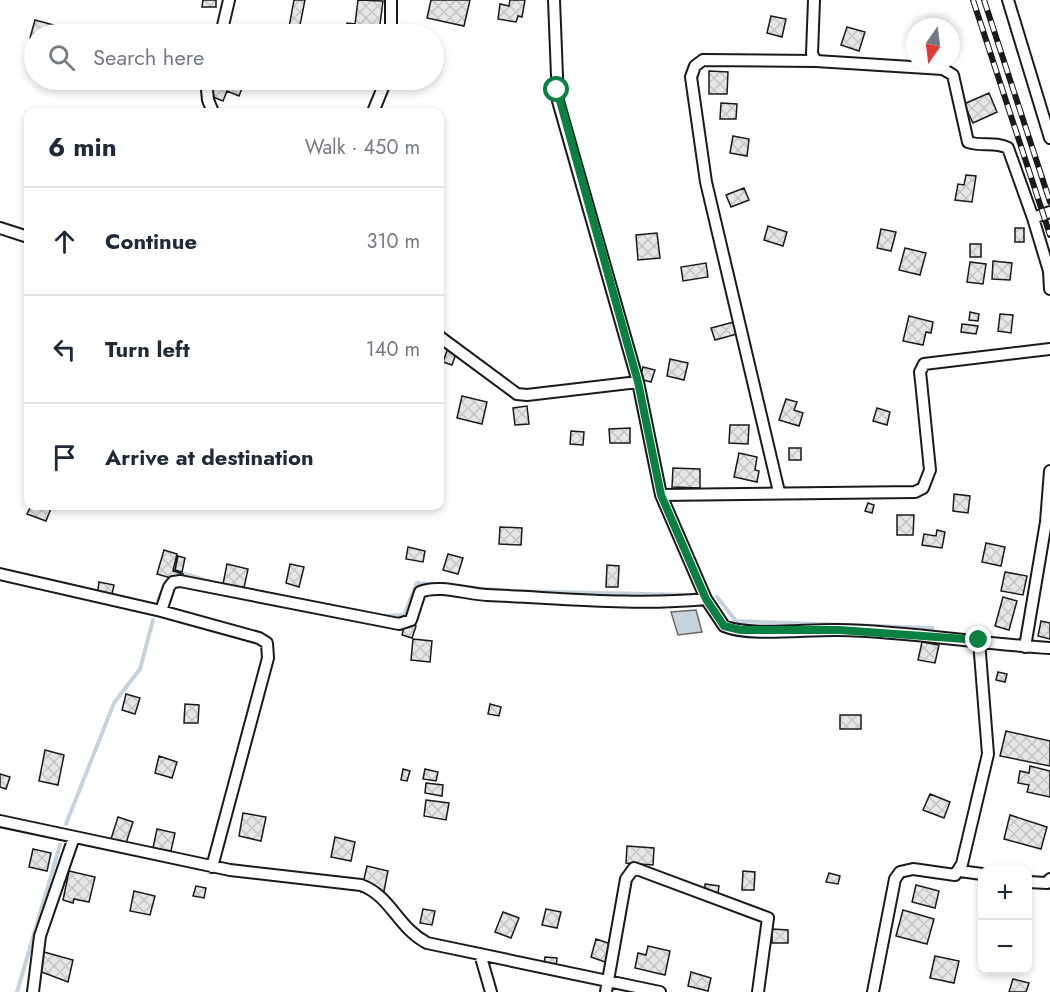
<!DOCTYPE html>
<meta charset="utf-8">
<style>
body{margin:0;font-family:Jost,sans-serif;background:#f2f2f3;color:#1f2937}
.controls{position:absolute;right:18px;bottom:18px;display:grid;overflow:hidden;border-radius:12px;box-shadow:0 3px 9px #0003}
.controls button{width:54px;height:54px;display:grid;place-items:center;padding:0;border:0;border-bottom:2px solid #e0e1e3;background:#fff;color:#1f2937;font:30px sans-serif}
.compass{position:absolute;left:906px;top:18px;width:54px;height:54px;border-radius:50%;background:#fff;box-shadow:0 3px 9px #0003;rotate:194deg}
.stop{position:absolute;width:18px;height:18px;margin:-14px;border:4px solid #0b8043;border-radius:50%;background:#fff}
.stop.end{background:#0b8043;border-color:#fff;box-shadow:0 2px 6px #0008}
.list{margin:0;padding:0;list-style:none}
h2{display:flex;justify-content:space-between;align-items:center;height:78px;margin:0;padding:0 24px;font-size:26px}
h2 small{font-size:20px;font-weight:400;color:#747a83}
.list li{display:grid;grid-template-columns:39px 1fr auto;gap:18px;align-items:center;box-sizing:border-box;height:108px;padding:0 24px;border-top:2px solid #e0e1e3}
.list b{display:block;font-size:22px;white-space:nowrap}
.list em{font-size:20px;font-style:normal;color:#747a83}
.icon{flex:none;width:33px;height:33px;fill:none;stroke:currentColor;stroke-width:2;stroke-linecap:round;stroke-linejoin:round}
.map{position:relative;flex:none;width:1050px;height:992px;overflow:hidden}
.search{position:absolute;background:#fff;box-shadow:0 3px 9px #0003;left:24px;top:24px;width:420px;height:66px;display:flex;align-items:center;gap:15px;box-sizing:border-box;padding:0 21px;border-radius:33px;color:#747a83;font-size:22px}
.panel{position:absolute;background:#fff;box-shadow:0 3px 9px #0003;left:24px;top:108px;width:420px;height:402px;border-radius:12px}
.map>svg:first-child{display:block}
.water{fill:#c6d2dc;stroke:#6a6a6a;stroke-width:1.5}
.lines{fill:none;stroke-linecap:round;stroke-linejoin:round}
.stream{stroke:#c6d2dc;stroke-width:4}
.building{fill:url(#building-cross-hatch);stroke:#1a1a1a;stroke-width:1.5}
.street-casing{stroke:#1a1a1a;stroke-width:14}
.street{stroke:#fff;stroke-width:10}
.rail-casing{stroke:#1a1a1a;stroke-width:6}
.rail{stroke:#fff;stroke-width:4;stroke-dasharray:11;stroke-linecap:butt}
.route{stroke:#0b8043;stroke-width:8}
</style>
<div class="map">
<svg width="1050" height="992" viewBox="0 0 1050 992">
<defs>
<pattern id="building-cross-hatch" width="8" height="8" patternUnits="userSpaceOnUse" patternTransform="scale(1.5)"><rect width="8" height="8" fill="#e6e6e6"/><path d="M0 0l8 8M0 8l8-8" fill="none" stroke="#c5c5c5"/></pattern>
</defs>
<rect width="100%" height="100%" fill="#fff"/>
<path class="water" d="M 696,610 L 702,632 L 678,635 L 671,612 Z"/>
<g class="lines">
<path class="stream" d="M 172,575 L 175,571 L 215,583
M 717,597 L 736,621 L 933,628
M 158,600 L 166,583
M 384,616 L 404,615 L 417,583 L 510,591 L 694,595
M 66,824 L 114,703 L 140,669 L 153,620
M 17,992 L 60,845"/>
</g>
<path class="building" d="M 203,0 L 216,0 L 216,7 L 202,7 Z
M 294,0 L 305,0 L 299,30 L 289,27 Z
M 358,0 L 383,1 L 379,32 L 345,34 L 347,23 L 355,24 Z
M 431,0 L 470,0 L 464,26 L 427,18 Z
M 510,0 L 525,0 L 522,17 L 518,16 L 516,22 L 498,19 L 500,4 L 509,6 Z
M 771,16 L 786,19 L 782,37 L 767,33 Z
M 35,20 L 65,28 L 64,34 L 34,34 L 34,39 L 30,38 Z
M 847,27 L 865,32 L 859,51 L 841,45 Z
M 709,71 L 728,72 L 727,94 L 709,94 Z
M 215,80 L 235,80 L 244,83 L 239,96 L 227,91 L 223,101 L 208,95 Z
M 989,93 L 997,112 L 973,123 L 964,104 Z
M 721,103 L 737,104 L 736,119 L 720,119 Z
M 733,136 L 749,139 L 747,156 L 730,153 Z
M 966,175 L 976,176 L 972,202 L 955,200 L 958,184 L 964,185 Z
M 744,188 L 749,200 L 731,207 L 726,195 Z
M 768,226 L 787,232 L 783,246 L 764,240 Z
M 1015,228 L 1024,228 L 1024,242 L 1015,242 Z
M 881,229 L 896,232 L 891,251 L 877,248 Z
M 657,233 L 660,258 L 638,260 L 636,235 Z
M 970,244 L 981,244 L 981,257 L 970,257 Z
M 905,248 L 926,253 L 920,275 L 899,270 Z
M 993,261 L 1012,263 L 1010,280 L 992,279 Z
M 970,262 L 986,264 L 983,284 L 967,282 Z
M 706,263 L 708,277 L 683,281 L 681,267 Z
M 970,312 L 979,314 L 978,321 L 969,320 Z
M 1000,314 L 1013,315 L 1011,333 L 998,331 Z
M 909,316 L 933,322 L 931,333 L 926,332 L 923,345 L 903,341 Z
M 734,322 L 737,334 L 715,340 L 711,328 Z
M 962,324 L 978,326 L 976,334 L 961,332 Z
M 448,348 L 457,351 L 452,365 L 443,362 Z
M 670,359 L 688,363 L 684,380 L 667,376 Z
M 643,367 L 655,370 L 651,382 L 640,379 Z
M 462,396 L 487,402 L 482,424 L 457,418 Z
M 786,399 L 797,402 L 794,410 L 803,413 L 799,426 L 779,420 Z
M 527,406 L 529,424 L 515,425 L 513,408 Z
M 877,408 L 890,412 L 887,425 L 873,421 Z
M 730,425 L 749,425 L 748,444 L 729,443 Z
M 630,428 L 630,443 L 610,443 L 609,429 Z
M 571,431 L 584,432 L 583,445 L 570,444 Z
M 789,448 L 801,448 L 801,460 L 789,460 Z
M 739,453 L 757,457 L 755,470 L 759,471 L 757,482 L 734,477 Z
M 673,468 L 700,469 L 700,488 L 672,487 Z
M 954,494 L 970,496 L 968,513 L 953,511 Z
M 868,503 L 874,505 L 872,513 L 865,511 Z
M 31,506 L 52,506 L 46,521 L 27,514 Z
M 897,515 L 914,515 L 913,535 L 897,535 Z
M 500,527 L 522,528 L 521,545 L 499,544 Z
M 937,530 L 945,532 L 942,548 L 922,545 L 924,534 L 936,536 Z
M 986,543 L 1005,547 L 1001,566 L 982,562 Z
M 408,547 L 425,551 L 423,562 L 406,559 Z
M 164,550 L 177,554 L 173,571 L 183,574 L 181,581 L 157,574 Z
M 448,554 L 463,558 L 458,574 L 443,570 Z
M 178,556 L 185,558 L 182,572 L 175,570 Z
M 227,564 L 248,569 L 244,588 L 223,584 Z
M 290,564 L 304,567 L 299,587 L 286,583 Z
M 607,565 L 619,566 L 618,587 L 606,587 Z
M 1005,572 L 1027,576 L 1023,595 L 1001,591 Z
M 99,582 L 114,585 L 111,599 L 97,597 Z
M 1003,597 L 1017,601 L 1009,630 L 995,626 Z
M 1041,621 L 1050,623 L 1050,639 L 1038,636 Z
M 405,623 L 416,626 L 412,638 L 402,635 Z
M 413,639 L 432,641 L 430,662 L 411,660 Z
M 922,642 L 939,645 L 935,663 L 918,660 Z
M 998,672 L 1007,674 L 1005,682 L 996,680 Z
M 126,694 L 140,698 L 135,714 L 122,710 Z
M 185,704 L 199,705 L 198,723 L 184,723 Z
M 490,704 L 501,707 L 499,716 L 488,714 Z
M 840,715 L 861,715 L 861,729 L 840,729 Z
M 1006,731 L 1050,741 L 1050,766 L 1000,756 Z
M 45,750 L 64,755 L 58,785 L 39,781 Z
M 159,756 L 177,762 L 172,778 L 155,773 Z
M 1030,766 L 1050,771 L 1050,797 L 1027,792 L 1029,785 L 1018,783 L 1020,771 L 1029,773 Z
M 403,769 L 410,771 L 407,781 L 401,780 Z
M 425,769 L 438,772 L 436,781 L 423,779 Z
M 0,774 L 10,777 L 6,789 L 0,787 Z
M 426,783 L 443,785 L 442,796 L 425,793 Z
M 930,794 L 950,802 L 944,818 L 923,810 Z
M 426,800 L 449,803 L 446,820 L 424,816 Z
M 243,813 L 266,817 L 261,841 L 239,836 Z
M 1010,815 L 1047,827 L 1041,849 L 1004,839 Z
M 118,817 L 133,822 L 126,843 L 111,839 Z
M 157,829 L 175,833 L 171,851 L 153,848 Z
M 335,837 L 355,842 L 351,861 L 331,857 Z
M 627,846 L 654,848 L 653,865 L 626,863 Z
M 33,849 L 51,853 L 47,871 L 29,867 Z
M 367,866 L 388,871 L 383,896 L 361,892 Z
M 69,871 L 95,877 L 89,902 L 74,899 L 73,903 L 63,900 Z
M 743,871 L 755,872 L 754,890 L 742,890 Z
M 829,873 L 840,876 L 838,884 L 826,882 Z
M 705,884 L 719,886 L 718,893 L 705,891 Z
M 916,885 L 939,891 L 935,908 L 912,902 Z
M 196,886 L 206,888 L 204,898 L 193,896 Z
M 134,891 L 155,896 L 150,915 L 130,911 Z
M 423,909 L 435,911 L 432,925 L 420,923 Z
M 546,909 L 561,912 L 557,928 L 542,925 Z
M 903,910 L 934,919 L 927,944 L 896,936 Z
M 503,912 L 519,918 L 511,938 L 495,932 Z
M 772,929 L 788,930 L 788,943 L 772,943 Z
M 596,939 L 614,945 L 608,963 L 591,957 Z
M 648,946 L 670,951 L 665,975 L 635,968 L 638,953 L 646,955 Z
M 44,952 L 73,960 L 68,982 L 39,971 Z
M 935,956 L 959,961 L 954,983 L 930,978 Z
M 545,957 L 557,958 L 556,967 L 544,966 Z
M 691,972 L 711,978 L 708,991 L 688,986 Z
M 1013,979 L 1029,983 L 1026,992 L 1009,992 Z"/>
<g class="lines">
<defs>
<path id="street" d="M 554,0 L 558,101 L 638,382 L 661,495 L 706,599 L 724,626 C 749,637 808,629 838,630 C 909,631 979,644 1050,648
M 814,0 L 812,54 L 816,61 L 943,69 L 953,75 L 968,142 C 982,147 995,141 1008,148 L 1033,218
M 1008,0 L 1050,138
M 221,34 L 229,0
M 391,34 L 391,0
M 206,80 L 208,100 L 213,112
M 373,112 L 386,80
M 1050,212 L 1033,218 L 1049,271 L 1050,289
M 0,228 L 28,237
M 440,337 L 517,394 L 527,395 L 638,382
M 779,492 L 706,182 L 691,77 L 695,66 L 703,60 L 816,61
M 661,495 L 915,492 L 923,488 L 930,470 L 921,381 L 920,372 L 924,364 L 1050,349
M 0,574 L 161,611 L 259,638 L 267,643 L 268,658 L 212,867
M 161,611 L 169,587 L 173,582 L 180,581 L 399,624 L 411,620 L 420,592 C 438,584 467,594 487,595 C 560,598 633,606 706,599
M 1025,647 L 1046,522 L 1050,471
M 0,821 L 230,870 L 361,885 C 391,896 397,927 427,943 L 660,992
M 960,871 L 982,874
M 1028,882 L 1047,883 L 1050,879
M 480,954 L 491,992
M 33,992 L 40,936 L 74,837
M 606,992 L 626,879 L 634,868 L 768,918 L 758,992
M 873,992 L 895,879 L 900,872 L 913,869 L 955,875 L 962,864 L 988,754 L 979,641"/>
</defs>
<use href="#street" class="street-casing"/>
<use href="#street" class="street"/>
<defs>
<path id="rail" d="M 973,0 L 1050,235
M 984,0 L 1050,202"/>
</defs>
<use href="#rail" class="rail-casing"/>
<use href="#rail" class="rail"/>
</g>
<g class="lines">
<path class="route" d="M 557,90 L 638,382 L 661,495 L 706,599 L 724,626 L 741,630 L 839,630 L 979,640"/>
</g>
</svg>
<div class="controls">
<button>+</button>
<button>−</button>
</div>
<svg class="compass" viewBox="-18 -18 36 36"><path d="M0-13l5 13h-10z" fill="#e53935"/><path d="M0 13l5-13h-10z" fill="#747a83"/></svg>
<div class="stop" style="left:557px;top:90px"></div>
<div class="stop end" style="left:979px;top:640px"></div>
<div class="search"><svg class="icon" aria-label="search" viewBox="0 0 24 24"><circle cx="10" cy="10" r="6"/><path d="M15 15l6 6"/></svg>Search here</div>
<section class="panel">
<h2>6 min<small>Walk · 450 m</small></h2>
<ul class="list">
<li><svg class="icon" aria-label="ahead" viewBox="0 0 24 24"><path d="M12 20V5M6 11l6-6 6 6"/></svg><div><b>Continue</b></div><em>310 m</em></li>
<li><svg class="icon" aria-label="left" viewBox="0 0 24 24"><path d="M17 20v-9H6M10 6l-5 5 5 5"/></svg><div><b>Turn left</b></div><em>140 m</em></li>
<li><svg class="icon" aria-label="arrive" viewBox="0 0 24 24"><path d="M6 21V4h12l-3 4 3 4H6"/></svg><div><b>Arrive at destination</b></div></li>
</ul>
</section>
</div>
